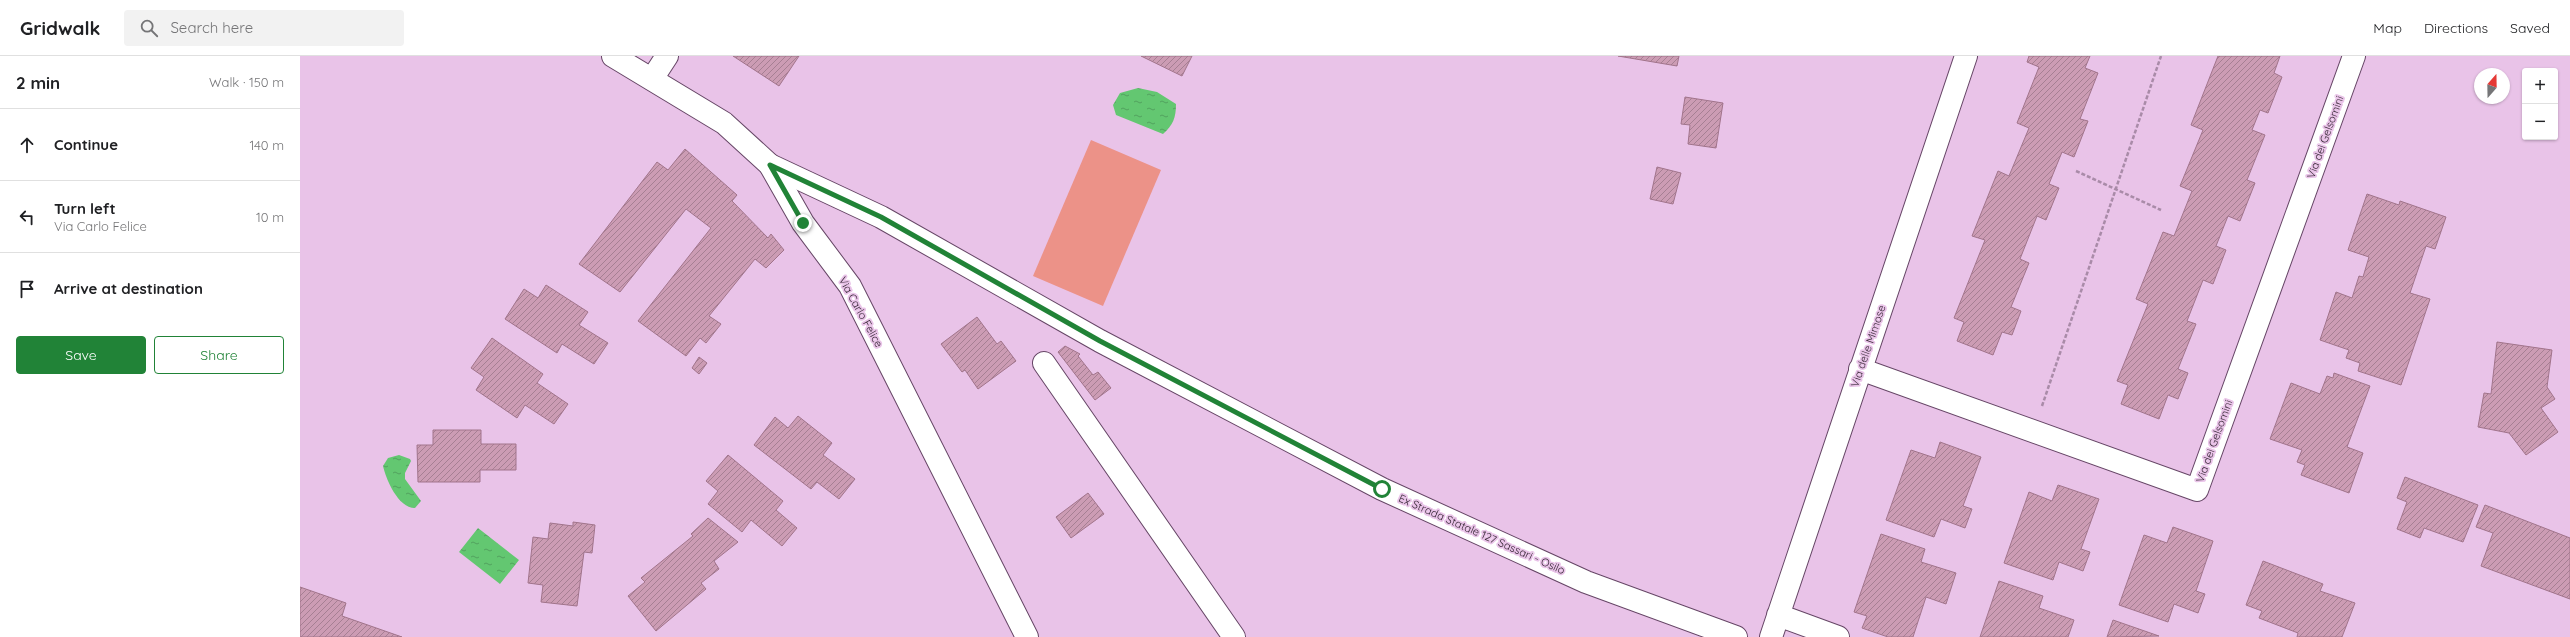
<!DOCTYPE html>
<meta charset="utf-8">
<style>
body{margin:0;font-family:Quicksand,sans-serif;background:#f2f2f2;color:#202124}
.controls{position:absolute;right:12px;top:12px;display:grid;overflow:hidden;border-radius:4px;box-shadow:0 1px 3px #0004}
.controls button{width:36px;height:36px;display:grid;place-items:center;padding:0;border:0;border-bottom:1px solid #e0e0e0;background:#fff;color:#202124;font:20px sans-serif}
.compass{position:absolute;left:2174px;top:12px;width:36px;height:36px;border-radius:50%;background:#fff;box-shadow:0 1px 3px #0004;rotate:20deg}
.stop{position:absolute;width:12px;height:12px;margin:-9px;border:3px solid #218337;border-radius:50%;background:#fff}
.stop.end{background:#218337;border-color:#fff;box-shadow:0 1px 4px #0008}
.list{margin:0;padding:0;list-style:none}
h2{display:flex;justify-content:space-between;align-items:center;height:52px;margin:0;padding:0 16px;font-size:17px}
h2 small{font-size:13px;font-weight:400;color:#757577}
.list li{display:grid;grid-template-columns:26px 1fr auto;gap:12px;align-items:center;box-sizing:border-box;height:72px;padding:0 16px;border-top:1px solid #e0e0e0}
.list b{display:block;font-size:15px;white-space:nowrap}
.list p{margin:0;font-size:13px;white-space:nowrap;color:#757577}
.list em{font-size:13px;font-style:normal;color:#757577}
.actions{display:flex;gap:8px;padding:12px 16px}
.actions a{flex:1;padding:9px 0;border:1px solid #218337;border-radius:4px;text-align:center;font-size:14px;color:#218337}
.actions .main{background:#218337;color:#fff}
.icon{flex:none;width:22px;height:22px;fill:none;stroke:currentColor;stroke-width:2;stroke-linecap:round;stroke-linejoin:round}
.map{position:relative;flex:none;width:2270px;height:581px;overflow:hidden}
header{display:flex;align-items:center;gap:24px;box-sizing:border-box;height:56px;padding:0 20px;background:#fff;border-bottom:1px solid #e0e0e0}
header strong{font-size:19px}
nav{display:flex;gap:22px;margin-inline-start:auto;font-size:14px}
.search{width:280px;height:36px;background:#f2f2f2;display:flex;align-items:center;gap:10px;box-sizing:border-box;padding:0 14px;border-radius:4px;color:#757577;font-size:15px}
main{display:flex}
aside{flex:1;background:#fff}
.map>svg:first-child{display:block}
.park{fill:#ec9288}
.water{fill:url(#water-ripples)}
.building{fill:url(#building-hatch);stroke:#a1748b}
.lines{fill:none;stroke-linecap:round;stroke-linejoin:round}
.minor-casing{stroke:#664666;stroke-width:24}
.major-casing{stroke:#664666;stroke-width:24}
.path{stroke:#a98ba8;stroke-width:2.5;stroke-dasharray:4 2;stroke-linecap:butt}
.minor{stroke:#fff;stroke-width:22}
.major{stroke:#fff;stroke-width:22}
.route{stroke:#218337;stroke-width:5}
.labels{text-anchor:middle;stroke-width:3.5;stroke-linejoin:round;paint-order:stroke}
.street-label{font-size:11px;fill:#362735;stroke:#e9c3e8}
</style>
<header>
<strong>Gridwalk</strong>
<div class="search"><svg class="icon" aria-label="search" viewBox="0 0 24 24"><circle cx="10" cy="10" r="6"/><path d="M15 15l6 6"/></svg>Search here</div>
<nav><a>Map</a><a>Directions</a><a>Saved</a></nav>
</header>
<main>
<aside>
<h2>2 min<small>Walk · 150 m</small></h2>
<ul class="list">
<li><svg class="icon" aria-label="ahead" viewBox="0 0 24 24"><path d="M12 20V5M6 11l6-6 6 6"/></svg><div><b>Continue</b></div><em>140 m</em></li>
<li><svg class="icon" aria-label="left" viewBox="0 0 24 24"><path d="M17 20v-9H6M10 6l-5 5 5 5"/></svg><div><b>Turn left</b><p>Via Carlo Felice</p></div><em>10 m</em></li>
<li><svg class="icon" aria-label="arrive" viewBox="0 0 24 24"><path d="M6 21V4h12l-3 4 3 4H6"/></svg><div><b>Arrive at destination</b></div></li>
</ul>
<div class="actions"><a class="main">Save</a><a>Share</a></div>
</aside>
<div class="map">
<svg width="2270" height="581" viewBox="0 0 2270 581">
<defs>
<pattern id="water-ripples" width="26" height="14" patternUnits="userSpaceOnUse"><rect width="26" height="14" fill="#63c771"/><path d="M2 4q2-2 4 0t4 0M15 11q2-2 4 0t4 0" fill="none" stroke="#52a25e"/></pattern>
<pattern id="building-hatch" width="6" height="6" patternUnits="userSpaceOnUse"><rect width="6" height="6" fill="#cc9cb4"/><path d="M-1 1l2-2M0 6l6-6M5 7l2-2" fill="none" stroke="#a67f93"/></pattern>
</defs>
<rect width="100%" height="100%" fill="#e9c3e8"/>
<path class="park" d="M 791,84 L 861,114 L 803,250 L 733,220 Z"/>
<path class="water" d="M 838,32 L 857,36 L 876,48 C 876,62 873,69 863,78 L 816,59 L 813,49 L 820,37 Z
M 99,399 L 110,403 L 111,405 L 105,417 L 105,423 L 121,445 L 115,452 C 98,452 86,423 83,410 L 88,402 Z
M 178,472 L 219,504 L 200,528 L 159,496 Z"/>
<path class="building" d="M 433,0 L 499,0 L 479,30 Z
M 841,0 L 892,0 L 882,20 Z
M 1318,0 L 1379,0 L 1377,10 Z
M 1729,0 L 1790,0 L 1785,12 L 1798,17 L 1780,63 L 1788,65 L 1774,101 L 1762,96 L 1749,128 L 1759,132 L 1746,164 L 1737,160 L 1720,203 L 1729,207 L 1711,251 L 1721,255 L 1712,279 L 1702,276 L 1693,299 L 1657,285 L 1664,266 L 1654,262 L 1685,184 L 1672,180 L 1698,115 L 1709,120 L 1729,72 L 1717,67 L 1739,11 L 1727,6 Z
M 1918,0 L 1980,0 L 1974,17 L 1982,21 L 1968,57 L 1960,54 L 1952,74 L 1965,79 L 1947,124 L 1955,127 L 1940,165 L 1928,160 L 1916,190 L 1926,194 L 1913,228 L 1903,224 L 1887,265 L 1896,268 L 1878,313 L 1888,317 L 1878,343 L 1868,339 L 1859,363 L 1821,348 L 1828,329 L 1817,325 L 1848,248 L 1836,243 L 1863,176 L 1874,180 L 1892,135 L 1880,130 L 1903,74 L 1891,69 Z
M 1385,41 L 1423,47 L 1416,92 L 1388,88 L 1390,69 L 1381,68 Z
M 385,93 L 437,139 L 432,145 L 468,182 L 471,178 L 484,194 L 466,212 L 455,203 L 409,260 L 421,268 L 406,287 L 400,282 L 386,300 L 338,265 L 411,172 L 386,153 L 320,236 L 279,208 L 357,106 L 368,114 Z
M 1357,111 L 1381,117 L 1373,148 L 1350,143 Z
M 2067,138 L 2099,149 L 2100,145 L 2146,161 L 2135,193 L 2126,190 L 2110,237 L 2130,243 L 2101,329 L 2058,315 L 2060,307 L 2046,302 L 2049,294 L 2020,284 L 2036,236 L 2052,242 L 2059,220 L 2063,221 L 2069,201 L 2048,194 Z
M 246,229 L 288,256 L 279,269 L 308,287 L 294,308 L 262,288 L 257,297 L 205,263 L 224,233 L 238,242 Z
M 677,261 L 697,288 L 701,285 L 716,305 L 678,333 L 665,314 L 662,316 L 641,288 Z
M 192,282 L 243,318 L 237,327 L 268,348 L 254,368 L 225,349 L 217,362 L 176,334 L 184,321 L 171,312 Z
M 2197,286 L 2252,294 L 2247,331 L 2255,343 L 2241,352 L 2258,376 L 2226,399 L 2209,377 L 2178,371 L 2184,337 L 2191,338 Z
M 765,290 L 780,298 L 778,300 L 793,319 L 798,316 L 811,332 L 795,344 L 758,296 Z
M 399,301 L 407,307 L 399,318 L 392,312 Z
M 2034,317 L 2070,330 L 2047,391 L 2063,397 L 2049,437 L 2001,419 L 2005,409 L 1997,406 L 2002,394 L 1970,383 L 1991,327 L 2020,338 L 2027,320 L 2033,322 Z
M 498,360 L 532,387 L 523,399 L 555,423 L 539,443 L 517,426 L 511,433 L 454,389 L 475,361 L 488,372 Z
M 133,374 L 181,374 L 181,388 L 216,388 L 216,414 L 180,414 L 180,426 L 118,426 L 117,389 L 133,389 Z
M 1640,386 L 1681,401 L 1663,450 L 1672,453 L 1665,472 L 1641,463 L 1634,481 L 1586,464 L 1611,394 L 1635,402 Z
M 428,399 L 483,445 L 476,454 L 497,472 L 482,490 L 451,464 L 442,476 L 408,448 L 418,435 L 406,425 Z
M 2105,421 L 2178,449 L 2163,486 L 2124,472 L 2120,482 L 2097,473 L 2107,446 L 2097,442 Z
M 1758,429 L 1799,443 L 1781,493 L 1790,496 L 1783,515 L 1759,506 L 1753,524 L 1704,507 L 1729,436 L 1752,445 Z
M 788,437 L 804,458 L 771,482 L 756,461 Z
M 2185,449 L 2270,482 L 2270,543 L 2181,510 L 2193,477 L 2176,471 Z
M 408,462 L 438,486 L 414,505 L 419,513 L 401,527 L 406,533 L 356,575 L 328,540 L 345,526 L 341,522 L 393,480 L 391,478 Z
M 273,466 L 295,469 L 292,497 L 284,496 L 277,550 L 241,546 L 243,529 L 228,527 L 233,481 L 248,483 L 250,467 L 273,470 Z
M 1873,471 L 1913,485 L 1896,535 L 1905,538 L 1898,557 L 1874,548 L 1868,566 L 1819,549 L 1844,479 L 1867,487 Z
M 1581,478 L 1625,493 L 1621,506 L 1656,517 L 1646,548 L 1626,541 L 1613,581 L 1588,581 L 1562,572 L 1567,560 L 1554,556 Z
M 1963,505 L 2023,528 L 2020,535 L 2055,547 L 2042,581 L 1997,581 L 1998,577 L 1959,562 L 1962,555 L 1946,549 Z
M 1699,525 L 1743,540 L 1739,552 L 1774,564 L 1768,581 L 1680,581 Z
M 0,531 L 46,547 L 42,560 L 102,581 L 0,581 Z
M 1813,564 L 1859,580 L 1807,581 Z"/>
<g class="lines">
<defs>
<path id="minor" d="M 352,23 L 367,0
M 470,109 L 581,161 L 800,285 L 1082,433 L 1286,526 L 1436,581
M 744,307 L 934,581
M 1560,313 L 1897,434 L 2054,0
M 1478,559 L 1538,581
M 1471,581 L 1666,0"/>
<path id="major" d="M 313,0 L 424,67 L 470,109 L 503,167 L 550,230 L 727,581"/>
</defs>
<use href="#minor" class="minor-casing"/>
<use href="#major" class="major-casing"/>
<path class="path" d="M 1776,115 L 1861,154
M 1742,350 L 1861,0"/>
<use href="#minor" class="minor"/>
<use href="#major" class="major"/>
</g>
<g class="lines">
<path class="route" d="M 503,167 L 470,109 L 581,161 L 800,285 L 1082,433"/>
</g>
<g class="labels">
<g class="street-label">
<text transform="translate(2025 81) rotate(-70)" y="4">Via dei Gelsomini</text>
<text transform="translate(561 256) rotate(61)" y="4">Via Carlo Felice</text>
<text transform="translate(1568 290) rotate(-71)" y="4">Via delle Mimose</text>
<text transform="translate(1914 385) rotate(-70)" y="4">Via dei Gelsomini</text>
<text transform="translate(1182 478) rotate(24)" y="4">Ex Strada Statale 127 Sassari - Osilo</text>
</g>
</g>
</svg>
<div class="controls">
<button>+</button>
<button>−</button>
</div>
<svg class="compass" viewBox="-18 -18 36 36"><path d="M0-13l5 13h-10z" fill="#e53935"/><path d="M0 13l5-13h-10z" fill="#757577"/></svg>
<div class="stop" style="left:1082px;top:433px"></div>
<div class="stop end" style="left:503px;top:167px"></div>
</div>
</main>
